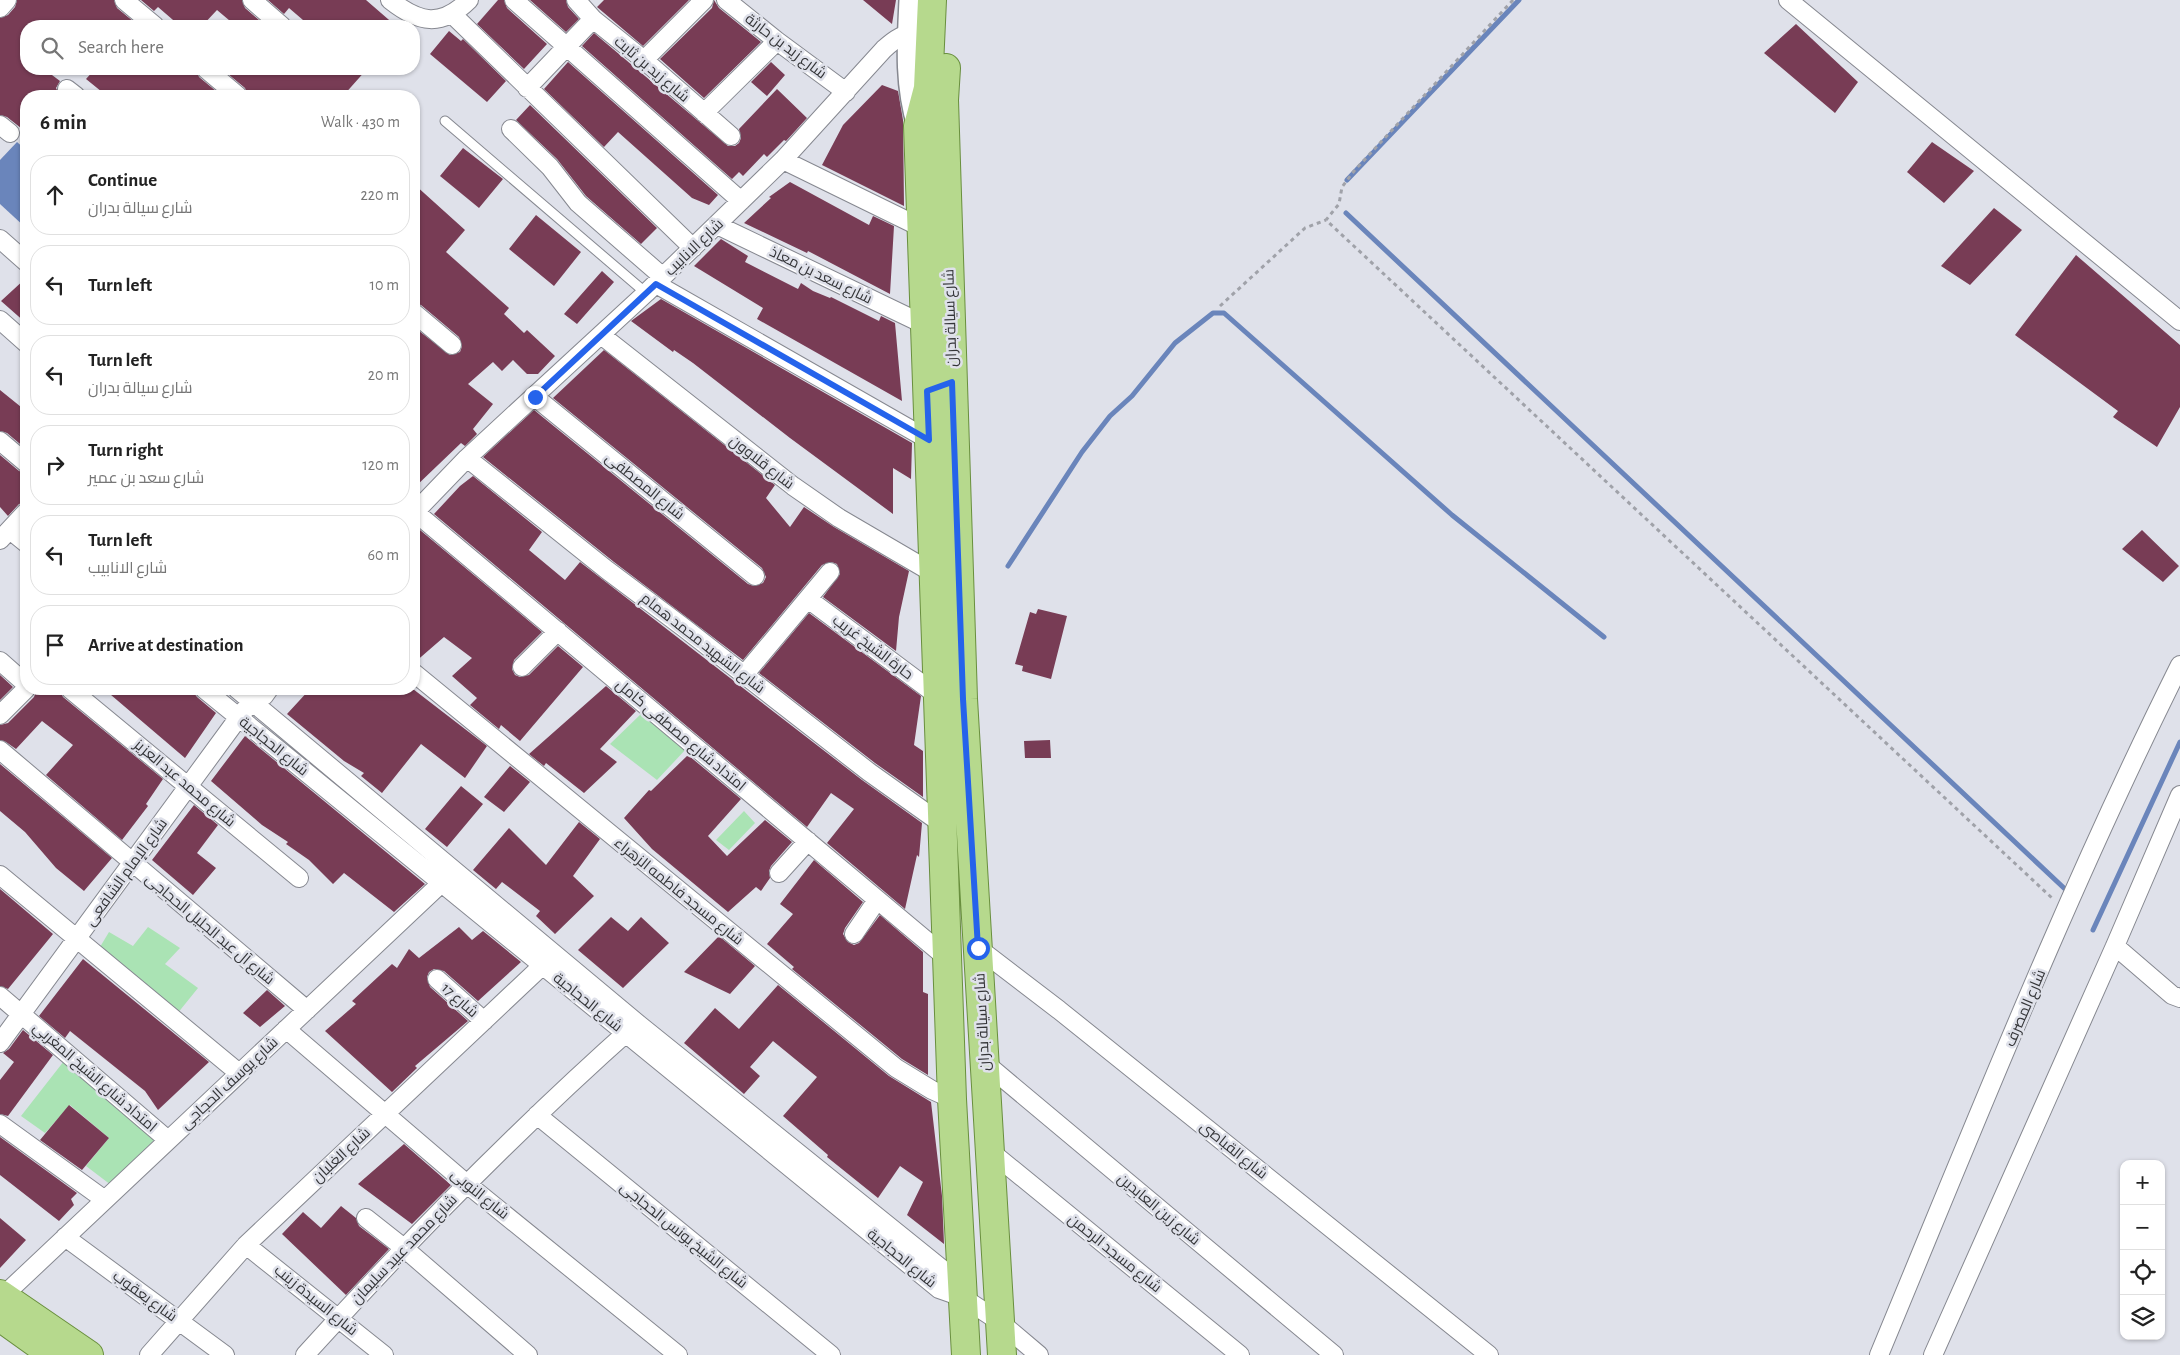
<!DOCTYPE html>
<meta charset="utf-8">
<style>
body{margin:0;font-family:"Alegreya Sans",Cairo,sans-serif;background:#f6f6f6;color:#222}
.controls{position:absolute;right:15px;bottom:15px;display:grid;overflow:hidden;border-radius:10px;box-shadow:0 1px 4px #0004}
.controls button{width:45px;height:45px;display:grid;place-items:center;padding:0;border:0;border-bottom:1px solid #e0e0e0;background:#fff;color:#222;font:25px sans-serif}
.stop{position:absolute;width:15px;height:15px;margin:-11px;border:4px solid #2563eb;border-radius:50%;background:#fff}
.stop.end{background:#2563eb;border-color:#fff;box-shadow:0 1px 5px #0008}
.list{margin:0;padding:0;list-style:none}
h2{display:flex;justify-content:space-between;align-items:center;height:65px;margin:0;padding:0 20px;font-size:21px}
h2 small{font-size:16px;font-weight:400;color:#767676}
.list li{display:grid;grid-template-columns:32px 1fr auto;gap:15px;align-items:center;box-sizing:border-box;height:80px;margin:0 10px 10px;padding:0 10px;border:1px solid #e0e0e0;border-radius:20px}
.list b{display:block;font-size:19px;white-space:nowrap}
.list p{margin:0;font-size:16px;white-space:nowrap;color:#767676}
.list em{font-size:16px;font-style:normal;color:#767676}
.icon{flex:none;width:28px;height:28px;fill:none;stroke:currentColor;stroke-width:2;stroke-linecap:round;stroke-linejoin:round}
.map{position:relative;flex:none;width:2180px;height:1355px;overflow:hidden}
.search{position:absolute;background:#fff;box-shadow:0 1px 4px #0004;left:20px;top:20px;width:400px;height:55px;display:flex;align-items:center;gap:12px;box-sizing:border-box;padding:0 18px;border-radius:20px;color:#767676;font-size:19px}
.panel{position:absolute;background:#fff;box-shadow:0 1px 4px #0004;left:20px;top:90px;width:400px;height:605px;border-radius:20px}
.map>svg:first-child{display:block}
.green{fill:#aae3b4}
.water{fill:#6a85bb}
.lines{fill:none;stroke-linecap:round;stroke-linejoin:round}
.stream{stroke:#6a85bb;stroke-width:5}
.building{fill:#783c55}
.service-casing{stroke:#868890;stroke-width:11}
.minor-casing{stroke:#868890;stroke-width:20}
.tertiary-casing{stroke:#868890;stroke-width:24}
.primary-casing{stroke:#698f3e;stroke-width:30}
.path{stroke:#a0a2a9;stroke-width:3;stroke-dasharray:4 4;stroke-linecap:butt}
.service{stroke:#fff;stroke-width:9}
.minor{stroke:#fff;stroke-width:18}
.tertiary{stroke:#fff;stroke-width:21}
.primary{stroke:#b6d98d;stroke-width:28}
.route{stroke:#2563eb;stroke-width:6}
.labels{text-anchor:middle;stroke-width:5;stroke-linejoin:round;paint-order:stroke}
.street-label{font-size:15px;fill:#343538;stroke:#dfe1ea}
</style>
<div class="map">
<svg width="2180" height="1355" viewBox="0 0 2180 1355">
<rect width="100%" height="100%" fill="#dfe1ea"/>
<path class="green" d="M 643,712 L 687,748 L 657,780 L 610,744 Z
M 744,811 L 755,823 L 729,850 L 716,840 Z
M 148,927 L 180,948 L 165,964 L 198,988 L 177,1014 L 100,947 L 109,932 L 133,946 Z
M 64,1061 L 158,1136 L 111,1185 L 86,1166 L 109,1138 L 70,1105 L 45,1133 L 21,1116 Z"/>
<path class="water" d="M 17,142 L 26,150 L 26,228 L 0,204 L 0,160 Z"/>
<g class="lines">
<path class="stream" d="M 1347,180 L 1519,0
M 1346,213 L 2065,889
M 1008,566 L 1082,452 L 1110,416 L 1132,396 L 1175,343 L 1213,313 L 1224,313 L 1452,515 L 1604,637
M 2093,930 L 2180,742"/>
</g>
<path class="building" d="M 17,0 L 114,0 L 117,8 L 139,26 L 26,26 L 26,69 L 44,69 L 60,81 L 56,88 L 60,96 L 26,96 L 26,132 L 7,117 L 0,115 L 0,18 L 8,15 L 15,7 Z
M 141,0 L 242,0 L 245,8 L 266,26 L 236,26 L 217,10 L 202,26 L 180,26 L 158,7 L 154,11 Z
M 268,0 L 366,0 L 396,26 L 310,26 L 289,8 L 284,14 Z
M 498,0 L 504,0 L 507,8 L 547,44 L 524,69 L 477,24 Z
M 530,0 L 566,0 L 568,7 L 579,19 L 566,32 Z
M 604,0 L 689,0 L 643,46 L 597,7 Z
M 714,0 L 719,8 L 761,42 L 704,98 L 660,59 L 712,8 Z
M 863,0 L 896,0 L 892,24 Z
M 1796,24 L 1858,82 L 1835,113 L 1764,53 Z
M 449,31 L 461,41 L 463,39 L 506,81 L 487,102 L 430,54 Z
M 594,33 L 728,146 L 735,146 L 739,143 L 741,138 L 739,129 L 777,89 L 807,118 L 786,141 L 784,140 L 767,157 L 764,154 L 743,176 L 739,172 L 732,179 L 582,46 Z
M 568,62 L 718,195 L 709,205 L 692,198 L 618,132 L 604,147 L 544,89 Z
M 771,62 L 785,75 L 767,96 L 751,82 Z
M 95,69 L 196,69 L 199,77 L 222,96 L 107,96 L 86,79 Z
M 222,69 L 367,69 L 343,96 L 248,96 L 245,88 Z
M 882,85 L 898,91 L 903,120 L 904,206 L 822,165 L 843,125 Z
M 530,105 L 657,228 L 641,244 L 586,196 L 557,159 L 516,120 Z
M 1932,142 L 1974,171 L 1944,203 L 1907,172 Z
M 463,148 L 503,179 L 479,208 L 440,176 Z
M 790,182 L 869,225 L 873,216 L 894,226 L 890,294 L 808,251 L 807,253 L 744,223 L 771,198 L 769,197 Z
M 414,184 L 465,230 L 446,252 L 509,308 L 504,314 L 524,333 L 527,330 L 555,356 L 538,374 L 527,374 L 513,360 L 502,371 L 493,362 L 468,384 L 493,404 L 473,429 L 477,434 L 465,446 L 461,443 L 414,488 L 414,327 L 450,355 L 460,352 L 462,346 L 459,337 L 421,305 L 414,303 Z
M 1994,208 L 2022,230 L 1970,285 L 1941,266 Z
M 536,215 L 581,252 L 554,286 L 509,249 Z
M 721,239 L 748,256 L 745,262 L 798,289 L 801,283 L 813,291 L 830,298 L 831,297 L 879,321 L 881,316 L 895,323 L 902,401 L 757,319 L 763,308 L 694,266 Z
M 2076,255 L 2180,345 L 2180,407 L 2157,447 L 2113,417 L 2118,411 L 2015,335 Z
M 602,271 L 614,282 L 577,324 L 564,314 Z
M 26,278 L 26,323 L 1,301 Z
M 661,299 L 912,443 L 911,479 L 893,468 L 893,514 L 790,438 L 693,363 L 674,350 L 673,352 L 631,321 Z
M 604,350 L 775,485 L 766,498 L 790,527 L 804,507 L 834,527 L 909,571 L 899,617 L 896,651 L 823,597 L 840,574 L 837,564 L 831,562 L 822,565 L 743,660 L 614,562 L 483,457 L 534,410 L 748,584 L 754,586 L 763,583 L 766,577 L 762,568 L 553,398 Z
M 0,390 L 26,411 L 26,449 L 7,433 L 0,431 Z
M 0,455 L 19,471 L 26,473 L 26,502 L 19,504 L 8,516 L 0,507 Z
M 473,476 L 542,532 L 529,550 L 565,580 L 580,562 L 862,780 L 922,823 L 919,857 L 917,855 L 905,909 L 827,843 L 854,809 L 831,793 L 807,827 L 434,514 L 460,486 Z
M 414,525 L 542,632 L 514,660 L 512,669 L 515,675 L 520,677 L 529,675 L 558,646 L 583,667 L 520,741 L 501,725 L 499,729 L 470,705 L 477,698 L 452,676 L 472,658 L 444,637 L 414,663 Z
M 2142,530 L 2179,566 L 2163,582 L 2122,549 Z
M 1038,609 L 1067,616 L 1051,679 L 1022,671 L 1023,666 L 1015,664 L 1030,612 L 1036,614 Z
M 809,613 L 921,696 L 914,745 L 923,751 L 923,797 L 875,763 L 759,673 Z
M 0,675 L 13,687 L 0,700 Z
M 606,686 L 636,711 L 600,749 L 617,762 L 584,793 L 546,763 L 544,766 L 529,754 Z
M 37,689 L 59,689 L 63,697 L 163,779 L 146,804 L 148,806 L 122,840 L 46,775 L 73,745 L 42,721 L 16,749 L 6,742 L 0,740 L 0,725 L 8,723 L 34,697 Z
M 104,689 L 191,689 L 197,697 L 216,713 L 185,758 Z
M 310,689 L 413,689 L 487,746 L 465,778 L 421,744 L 382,793 L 361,776 L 364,773 L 344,761 L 287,714 Z
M 245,736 L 425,884 L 394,912 L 344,873 L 333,884 L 309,860 L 286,844 L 288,842 L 262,825 L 211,781 Z
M 1050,740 L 1051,758 L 1025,758 L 1024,741 Z
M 688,755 L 741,799 L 708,836 L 727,856 L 765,820 L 792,842 L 771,866 L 769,871 L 770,878 L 761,891 L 756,887 L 728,912 L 652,849 L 624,818 L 649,790 L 651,791 Z
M 0,764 L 112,858 L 84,891 L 56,868 L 25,832 L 0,811 Z
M 510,766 L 530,782 L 504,812 L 484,797 Z
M 461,786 L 483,804 L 447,847 L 425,829 Z
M 194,805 L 218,825 L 197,853 L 216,868 L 193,895 L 152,860 Z
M 579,822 L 600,839 L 573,876 L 594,896 L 555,934 L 536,916 L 540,911 L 502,882 L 496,889 L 473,870 L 509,828 L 546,865 Z
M 814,860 L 863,902 L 845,928 L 843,934 L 848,942 L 854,945 L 859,943 L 880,915 L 923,952 L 923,992 L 928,994 L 928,1075 L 902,1059 L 792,969 L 794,967 L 767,944 L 793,914 L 780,904 Z
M 0,889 L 53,934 L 8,989 L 0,986 Z
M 611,917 L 628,931 L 641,917 L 669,943 L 623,988 L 578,950 Z
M 459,927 L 472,940 L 483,931 L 521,962 L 478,1001 L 444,971 L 434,969 L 429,972 L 427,977 L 430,987 L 468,1021 L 415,1066 L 417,1068 L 392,1092 L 325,1031 L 356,1004 L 352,1001 L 392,964 L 397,968 L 409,949 L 419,958 Z
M 719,936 L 755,966 L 730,994 L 684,972 Z
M 83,959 L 209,1062 L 158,1110 L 145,1091 L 70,1031 L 65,1038 L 39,1016 Z
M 778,985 L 889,1076 L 931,1102 L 942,1196 L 944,1244 L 907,1215 L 923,1182 L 900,1166 L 878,1198 L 827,1157 L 828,1155 L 783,1116 L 817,1077 L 773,1041 L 750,1067 L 760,1076 L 744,1094 L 684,1043 L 715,1008 L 739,1029 Z
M 267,990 L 285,1006 L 260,1027 L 243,1013 Z
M 23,1030 L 53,1055 L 8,1116 L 0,1114 L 0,1080 L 14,1062 L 3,1053 L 9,1049 Z
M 69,1105 L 109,1138 L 82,1170 L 40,1140 Z
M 0,1137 L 77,1193 L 71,1199 L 74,1205 L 59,1221 L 0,1175 Z
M 404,1144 L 451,1185 L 412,1224 L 358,1184 Z
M 341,1206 L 356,1218 L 359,1226 L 389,1249 L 346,1295 L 282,1234 L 303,1212 L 321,1228 Z
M 0,1218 L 26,1240 L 0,1268 Z"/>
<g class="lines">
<defs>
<path id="service" d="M 445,121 L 646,293"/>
<path id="minor" d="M 124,0 L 155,26
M 252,0 L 282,26
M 390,0 C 419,23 441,28 469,0
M 514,0 L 741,201
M 576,0 L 593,19 L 644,60 L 731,136
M 726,0 L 777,41 L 846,92
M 1788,0 L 2180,321
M 0,8 L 7,0
M 452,14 L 693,248
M 644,60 L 704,0
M 206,69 L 238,96
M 527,88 L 593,19
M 67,89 L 76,96
M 704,113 L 777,41
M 0,125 L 10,133
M 511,129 L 550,167 L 578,203 L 663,277
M 783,160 L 922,228
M 717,225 L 925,325
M 0,239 L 26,262
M 656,284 L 929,440
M 414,313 L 452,345
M 0,320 L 26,343
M 601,335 L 793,486 L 839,518 L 933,573
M 535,397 L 755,576
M 0,441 L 26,463
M 467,458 L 607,570 L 683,627 L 869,772 L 942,824
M 415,512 L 947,958
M 414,513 L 467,458 L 646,293 L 783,160 L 884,49 C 895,39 904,33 919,32
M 10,530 L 26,543
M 0,540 L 26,512
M 808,599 L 938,696
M 0,661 L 26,684
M 522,667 L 558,631
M 414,673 L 896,1068 L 932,1090 L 952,1099
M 744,675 L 830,572
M 70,689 L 299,878
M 204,689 L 939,1289 L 962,1297 L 1000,1322 L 1039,1355
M 237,689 L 637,1023 L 947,1273 L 961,1294
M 0,715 L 26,689
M 0,750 L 307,1010
M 779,873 L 808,841
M 0,875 L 239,1073
M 854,934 L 877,900
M 2115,946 L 2172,995 L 2180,998
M 978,948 L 1059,1010 L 1489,1355
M 437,979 L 484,1021
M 0,996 L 168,1140
M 286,1029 L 467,1184 L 678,1355
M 0,1043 L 239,717 L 252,701 L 264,696 L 269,689
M 985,1063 L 1334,1355
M 537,1115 L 831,1355
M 0,1124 L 105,1200
M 990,1151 L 1240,1355
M 366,1218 L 404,1248 L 528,1355
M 65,1237 L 225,1355
M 246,1245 L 384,1355
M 3,1296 L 450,875
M 149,1355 L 246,1245 L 543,965
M 305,1355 C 409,1240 519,1128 635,1025
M 1879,1355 C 1975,1124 2068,889 2180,665
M 1933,1355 L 2115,946 L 2180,795"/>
<path id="tertiary" d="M 910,0 C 908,43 905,84 918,126"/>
<path id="primary" d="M 932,0 L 928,88 L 918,126 L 952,1099 L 966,1355
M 946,68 L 944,100 L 963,699 L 1002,1355
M 0,1294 L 89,1355
M 0,1317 L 53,1355"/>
</defs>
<use href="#service" class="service-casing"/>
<use href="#minor" class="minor-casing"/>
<use href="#tertiary" class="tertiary-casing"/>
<use href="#primary" class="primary-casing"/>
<path class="path" d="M 1513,0 L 1354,171 L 1342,187 L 1339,204 L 1326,220 L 2052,898
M 1220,306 L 1305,228 L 1326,220"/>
<use href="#service" class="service"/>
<use href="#minor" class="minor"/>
<use href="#tertiary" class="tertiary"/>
<use href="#primary" class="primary"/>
</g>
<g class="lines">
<path class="route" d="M 535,397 L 656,284 L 929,440 L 927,391 L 952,382 L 963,699 L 978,948"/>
</g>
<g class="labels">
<g class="street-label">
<text transform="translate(786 46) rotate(37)" y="5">شارع زيد بن حارثة</text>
<text transform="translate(652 69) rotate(40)" y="5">شارع زيد بن ثابت</text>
<text transform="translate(694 247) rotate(-44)" y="5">شارع الانابيب</text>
<text transform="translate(821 275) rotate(26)" y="5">شارع سعد بن معاذ</text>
<text transform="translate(950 318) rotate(-92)" y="5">شارع سيالة بدران</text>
<text transform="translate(762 462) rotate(38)" y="5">شارع قلاوون</text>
<text transform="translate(645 486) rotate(39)" y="5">شارع المصطفى</text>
<text transform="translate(703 643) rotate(38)" y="5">شارع الشهيد محمد همام</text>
<text transform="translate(873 647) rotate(37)" y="5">حارة الشيخ غريب</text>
<text transform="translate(681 735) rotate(40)" y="5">امتداد شارع مصطفى كامل</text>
<text transform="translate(274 746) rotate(39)" y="5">شارع الحجاجية</text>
<text transform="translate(185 783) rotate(40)" y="5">شارع محمد عبد العزيز</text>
<text transform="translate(126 872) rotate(-54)" y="5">شارع الإمام الشافعى</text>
<text transform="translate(679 891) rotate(39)" y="5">شارع مسجد فاطمه الزهراء</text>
<text transform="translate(210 929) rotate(40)" y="5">شارع آل عبد الجليل الحجاجى</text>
<text transform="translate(460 1000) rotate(42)" y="5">شارع 17</text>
<text transform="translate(588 1002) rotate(39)" y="5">شارع الحجاجية</text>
<text transform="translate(2025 1008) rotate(-67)" y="5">شارع المصرف</text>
<text transform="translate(982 1022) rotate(-93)" y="5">شارع سيالة بدران</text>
<text transform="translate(95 1077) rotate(41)" y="5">امتداد شارع الشيخ المغربي</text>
<text transform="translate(229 1083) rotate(-43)" y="5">شارع يوسف الحجاجى</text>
<text transform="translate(1234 1150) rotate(39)" y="5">شارع القباصى</text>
<text transform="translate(341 1155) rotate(-43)" y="5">شارع الغلبان</text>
<text transform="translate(480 1194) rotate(39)" y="5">شارع النوبى</text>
<text transform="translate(1159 1209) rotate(40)" y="5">شارع زين العابدين</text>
<text transform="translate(684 1235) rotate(39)" y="5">شارع الشيخ يونس الحجاجى</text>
<text transform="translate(404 1249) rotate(-46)" y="5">شارع محمد عبيد سليمان</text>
<text transform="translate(1115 1253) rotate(39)" y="5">شارع مسجد الرحمن</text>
<text transform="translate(902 1258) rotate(39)" y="5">شارع الحجاجية</text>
<text transform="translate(145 1296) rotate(36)" y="5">شارع يعقوب</text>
<text transform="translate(316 1300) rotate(39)" y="5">شارع السيدة زينب</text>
</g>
</g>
</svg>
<div class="controls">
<button>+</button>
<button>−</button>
<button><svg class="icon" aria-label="locate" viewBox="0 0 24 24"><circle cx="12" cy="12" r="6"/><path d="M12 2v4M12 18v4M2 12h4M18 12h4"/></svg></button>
<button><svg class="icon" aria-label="layers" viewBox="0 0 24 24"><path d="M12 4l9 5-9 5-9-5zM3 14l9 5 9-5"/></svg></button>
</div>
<div class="stop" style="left:978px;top:948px"></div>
<div class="stop end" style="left:535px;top:397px"></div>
<div class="search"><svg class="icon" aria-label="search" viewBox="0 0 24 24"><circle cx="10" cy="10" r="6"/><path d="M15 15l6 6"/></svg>Search here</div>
<section class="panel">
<h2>6 min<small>Walk · 430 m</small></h2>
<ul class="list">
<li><svg class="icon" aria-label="ahead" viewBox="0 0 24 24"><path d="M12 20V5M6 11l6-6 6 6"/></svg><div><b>Continue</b><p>شارع سيالة بدران</p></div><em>220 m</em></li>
<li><svg class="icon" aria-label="left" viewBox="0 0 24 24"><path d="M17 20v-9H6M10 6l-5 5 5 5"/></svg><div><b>Turn left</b></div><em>10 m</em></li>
<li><svg class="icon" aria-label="left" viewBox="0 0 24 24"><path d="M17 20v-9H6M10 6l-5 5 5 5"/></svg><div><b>Turn left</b><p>شارع سيالة بدران</p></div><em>20 m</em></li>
<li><svg class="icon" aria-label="right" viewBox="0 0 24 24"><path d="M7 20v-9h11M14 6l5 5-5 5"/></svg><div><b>Turn right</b><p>شارع سعد بن عمير</p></div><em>120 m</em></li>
<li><svg class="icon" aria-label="left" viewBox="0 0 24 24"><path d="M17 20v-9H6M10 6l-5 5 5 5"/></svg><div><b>Turn left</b><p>شارع الانابيب</p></div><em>60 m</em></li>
<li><svg class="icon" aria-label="arrive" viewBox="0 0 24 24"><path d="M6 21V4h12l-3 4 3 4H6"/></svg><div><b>Arrive at destination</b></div></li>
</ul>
</section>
</div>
